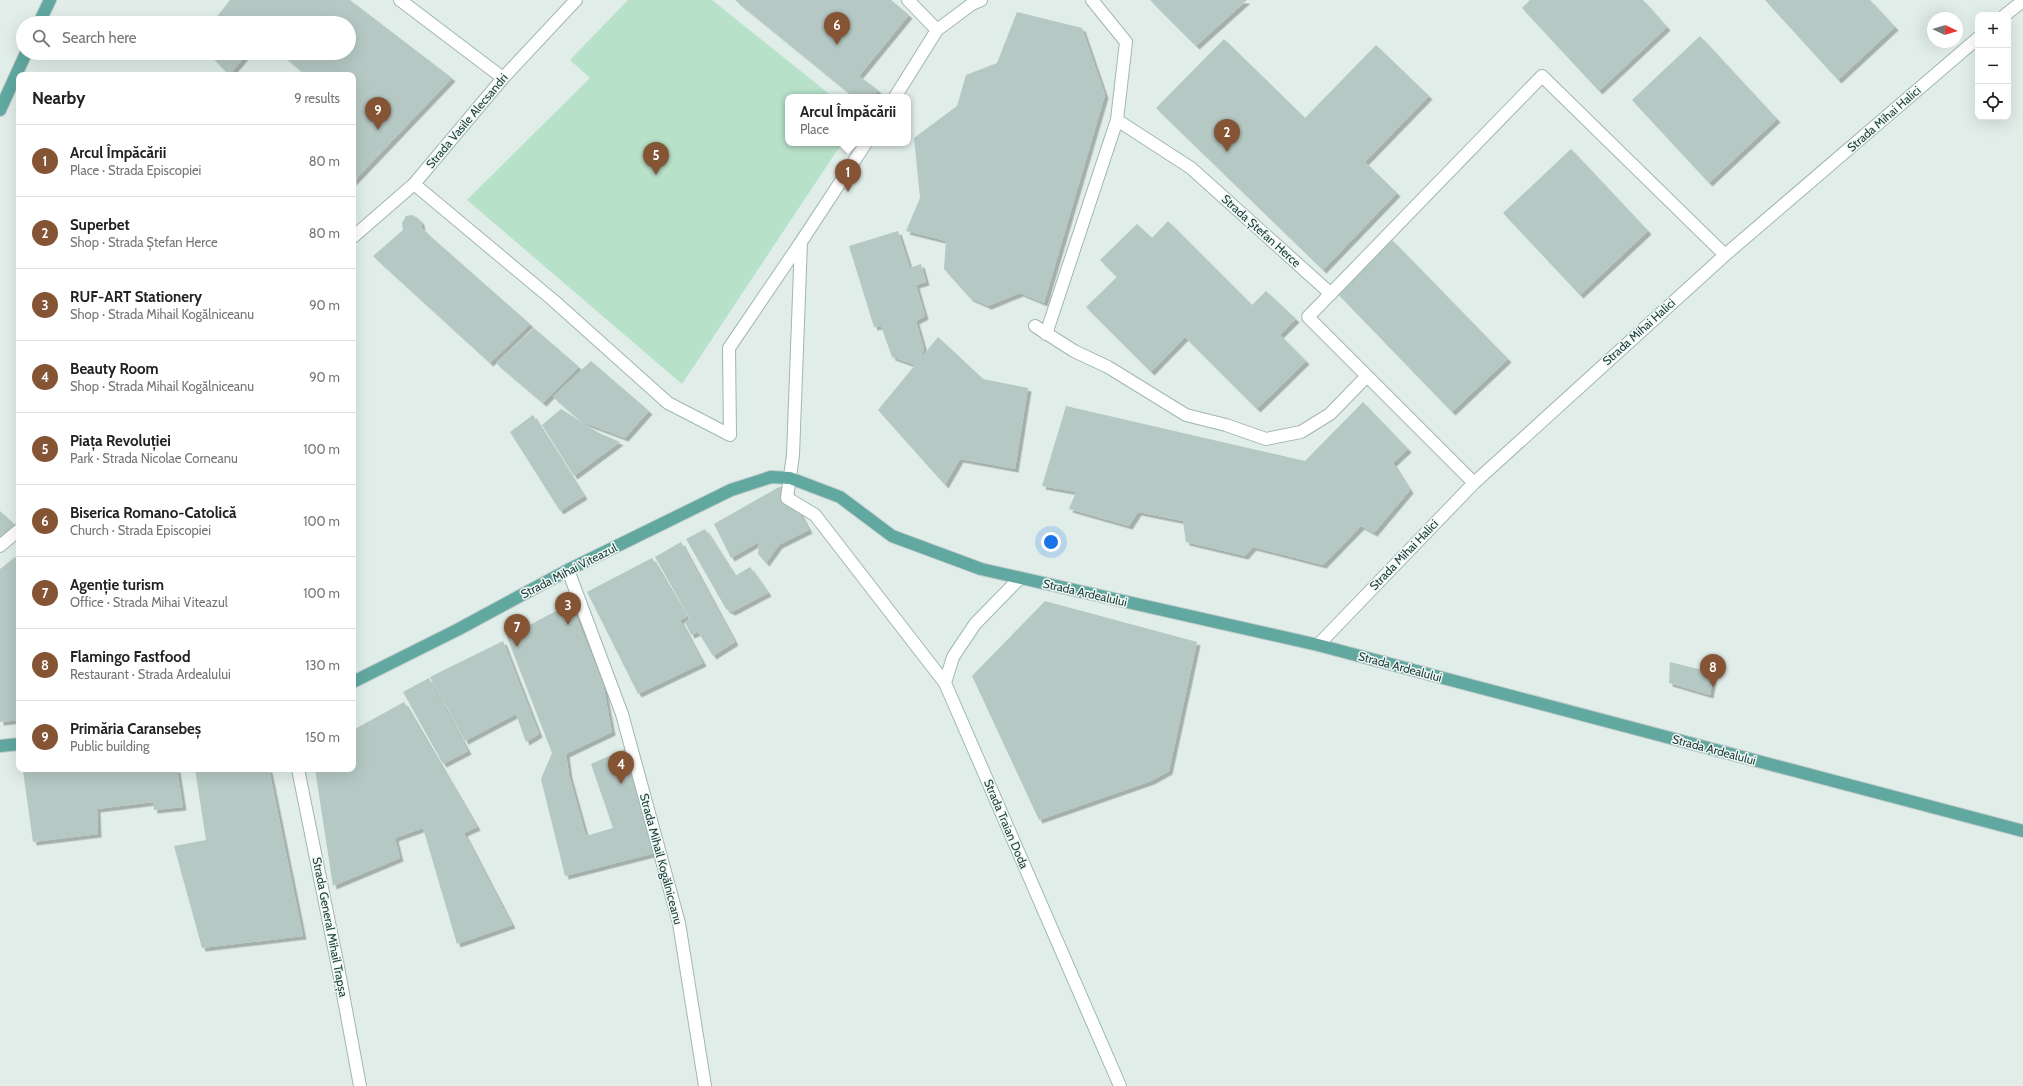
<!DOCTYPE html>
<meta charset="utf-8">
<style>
body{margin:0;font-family:Cabin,sans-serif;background:#f2f2f2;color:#222}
.controls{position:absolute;right:12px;top:12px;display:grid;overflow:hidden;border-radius:8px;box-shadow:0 4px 16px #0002}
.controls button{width:36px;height:36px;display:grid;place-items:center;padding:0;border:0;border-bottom:1px solid #e0e0e0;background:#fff;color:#222;font:20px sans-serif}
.compass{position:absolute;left:1927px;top:12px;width:36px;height:36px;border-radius:50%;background:#fff;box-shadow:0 4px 16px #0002;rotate:94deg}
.you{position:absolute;left:1051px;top:542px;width:14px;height:14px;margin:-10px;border:3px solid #fff;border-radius:50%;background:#1a73e8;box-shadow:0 0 0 6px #1a73e833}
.badge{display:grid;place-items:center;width:26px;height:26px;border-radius:50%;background:#855435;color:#fff;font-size:13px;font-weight:700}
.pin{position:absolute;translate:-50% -33px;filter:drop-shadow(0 1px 2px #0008)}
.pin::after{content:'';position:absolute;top:21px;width:14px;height:12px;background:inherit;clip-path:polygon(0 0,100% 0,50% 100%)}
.popup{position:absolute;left:785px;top:94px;width:126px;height:52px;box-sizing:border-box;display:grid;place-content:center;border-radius:8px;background:#fff;filter:drop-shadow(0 1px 3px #0005);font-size:13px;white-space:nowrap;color:#767676}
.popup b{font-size:15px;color:#222}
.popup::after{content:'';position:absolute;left:50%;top:100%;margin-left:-8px;border:8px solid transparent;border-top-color:#fff}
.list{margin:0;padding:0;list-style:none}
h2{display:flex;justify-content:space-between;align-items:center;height:52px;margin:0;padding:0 16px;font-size:17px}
h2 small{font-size:13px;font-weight:400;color:#767676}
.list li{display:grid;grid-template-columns:26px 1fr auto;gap:12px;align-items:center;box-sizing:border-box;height:72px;padding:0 16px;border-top:1px solid #e0e0e0}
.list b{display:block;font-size:15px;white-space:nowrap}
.list p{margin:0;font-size:13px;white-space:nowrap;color:#767676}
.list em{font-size:13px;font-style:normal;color:#767676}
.icon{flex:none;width:22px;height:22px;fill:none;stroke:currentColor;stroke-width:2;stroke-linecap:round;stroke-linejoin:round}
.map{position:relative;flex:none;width:2023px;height:1086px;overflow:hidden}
.search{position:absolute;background:#fff;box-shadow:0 4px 16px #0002;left:16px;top:16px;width:340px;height:44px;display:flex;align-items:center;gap:10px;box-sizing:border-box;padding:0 14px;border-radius:22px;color:#767676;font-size:15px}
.panel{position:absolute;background:#fff;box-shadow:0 4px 16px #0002;left:16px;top:72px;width:340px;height:700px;border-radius:8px}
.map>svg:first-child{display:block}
.park{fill:#b7e1c8}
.building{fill:#b5c8c3;filter:url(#shadow)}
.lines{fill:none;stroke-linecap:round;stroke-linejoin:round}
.pedestrian-casing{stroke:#a2b6b2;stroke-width:14}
.minor-casing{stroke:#a2b6b2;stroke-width:14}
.tertiary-casing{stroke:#a2b6b2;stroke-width:14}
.secondary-casing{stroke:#9dbab4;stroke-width:14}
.primary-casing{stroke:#c0cac8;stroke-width:14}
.pedestrian{stroke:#fff;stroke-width:12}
.minor{stroke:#fff;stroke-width:12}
.tertiary{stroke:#fff;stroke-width:12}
.secondary{stroke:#fff;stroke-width:12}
.primary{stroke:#60a8a0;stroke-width:12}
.labels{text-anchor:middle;stroke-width:3;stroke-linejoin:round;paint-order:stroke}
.street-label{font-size:12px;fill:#1f403c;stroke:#f1f9f6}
</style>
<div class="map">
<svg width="2023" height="1086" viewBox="0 0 2023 1086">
<defs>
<filter id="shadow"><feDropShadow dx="3.5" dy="3.5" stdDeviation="0" flood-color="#0004"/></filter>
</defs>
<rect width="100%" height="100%" fill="#e0ede9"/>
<path class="park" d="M 628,0 L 712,0 L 833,97 L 788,97 L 788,143 L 842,143 L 682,384 L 467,200 L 590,78 L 570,60 Z"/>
<path class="building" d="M 230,0 L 350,0 L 452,78 L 353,182 L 353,75 L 306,75 L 280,53 L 349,53 L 349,23 L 212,23 Z
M 735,0 L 891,0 L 909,15 L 859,76 L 878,90 L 872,97 L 854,97 Z
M 1150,0 L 1247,0 L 1196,46 Z
M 1530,0 L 1643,0 L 1667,27 L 1599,91 L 1522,8 Z
M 1765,0 L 1870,0 L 1895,27 L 1838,80 Z
M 1017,12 L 1082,28 L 1105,95 L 1044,303 L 1020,293 L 988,306 L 970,298 L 944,269 L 946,241 L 906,231 L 920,198 L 914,138 L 957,106 L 966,75 L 997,63 Z
M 1700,36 L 1777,119 L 1709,183 L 1632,100 Z
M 1224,39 L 1305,118 L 1376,45 L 1429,96 L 1365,162 L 1397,193 L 1323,270 L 1156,108 Z
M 208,53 L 248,53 L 229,75 Z
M 1571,149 L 1648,231 L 1580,295 L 1503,213 Z
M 412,215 L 418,218 L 421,222 L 422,228 L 429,235 L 530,324 L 490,363 L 373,256 L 403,230 L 402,223 L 406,216 Z
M 1168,221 L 1252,305 L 1266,291 L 1296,319 L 1280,335 L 1306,361 L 1257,409 L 1185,337 L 1151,372 L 1086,307 L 1117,277 L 1100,260 L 1137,224 L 1152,238 Z
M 898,231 L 910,268 L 921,264 L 926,282 L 916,285 L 925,316 L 916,321 L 924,349 L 920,359 L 938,337 L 983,379 L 1028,388 L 1015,469 L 960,459 L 945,485 L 878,410 L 915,365 L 892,357 L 881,326 L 874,327 L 849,246 Z
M 1392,240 L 1508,359 L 1452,412 L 1336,292 Z
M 534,328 L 579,367 L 543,403 L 496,363 Z
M 591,361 L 649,411 L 625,438 L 582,422 L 553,397 Z
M 1363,402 L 1408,449 L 1393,463 L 1410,490 L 1374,533 L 1361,526 L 1323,565 L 1253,547 L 1245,556 L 1186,542 L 1183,521 L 1138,512 L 1129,526 L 1069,509 L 1076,492 L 1042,486 L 1066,406 L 1305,461 Z
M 561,409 L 599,433 L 620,442 L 574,476 L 542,425 Z
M 533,415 L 584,496 L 560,511 L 510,432 Z
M 779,487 L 784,487 L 788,491 L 809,530 L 779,545 L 766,563 L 758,554 L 759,542 L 731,558 L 714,524 Z
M 0,511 L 14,524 L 0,537 Z
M 705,529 L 735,576 L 750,567 L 768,593 L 732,612 L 726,609 L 686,539 Z
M 681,542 L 735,642 L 713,656 L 698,632 L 691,635 L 685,622 L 690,619 L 655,557 Z
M 15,557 L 19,562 L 19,720 L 0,722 L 0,569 Z
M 652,558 L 687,617 L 680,620 L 703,663 L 638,694 L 587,592 Z
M 1045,601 L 1197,642 L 1169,771 L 1151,781 L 1039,820 L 972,676 Z
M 571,603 L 603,684 L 612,732 L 566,754 L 569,775 L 586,836 L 613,828 L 591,764 L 625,749 L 655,853 L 565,876 L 541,779 L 552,753 L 507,637 Z
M 503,641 L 539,734 L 526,742 L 516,714 L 465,741 L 430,677 Z
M 1670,662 L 1714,673 L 1710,695 L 1669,683 Z
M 429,678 L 468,751 L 443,764 L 403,692 Z
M 404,702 L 477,827 L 464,833 L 512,925 L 457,944 L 423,828 L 395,838 L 400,858 L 333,886 L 315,769 L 353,769 L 353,730 Z
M 45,769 L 177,769 L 183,807 L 154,810 L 153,802 L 97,809 L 98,834 L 33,842 L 23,771 Z
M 195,769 L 269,769 L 303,936 L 202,948 L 174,846 L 206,840 Z"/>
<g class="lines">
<defs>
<path id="pedestrian" d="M 908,0 L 937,30
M 1092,0 L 1126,42 L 1117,120 L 1191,168
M 895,97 L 937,30 L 972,4 L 981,0
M 414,184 L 553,300 L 668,403 L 730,435 L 729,348 L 801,242 L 866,143
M 801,242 L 793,455 L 787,498 L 815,515 L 945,683
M 1046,334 L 1117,120"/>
<path id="minor" d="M 400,0 L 503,78
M 2005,15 L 2023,1
M 1191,168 L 1331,294
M 353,237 L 414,184 L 503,78 L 576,0
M 1035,326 L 1074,351 L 1108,367 L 1186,415 L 1226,425 L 1266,439 L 1301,432 L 1330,414 L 1367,376
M 1474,483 L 1308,317 L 1542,76 L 1725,255
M 0,546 L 19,530
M 568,570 L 622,714 L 679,923 L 705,1086
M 1318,645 L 1474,483 L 1725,255 L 1978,38"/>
<path id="tertiary" d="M 298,769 L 338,967 L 360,1086"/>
<path id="secondary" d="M 1020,578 L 975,624 L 953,657 L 945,683 L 1120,1086"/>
<path id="primary" d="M 39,23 L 50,0
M 0,110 L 26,53
M 353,682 L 457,630 L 568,570 L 674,518 L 731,490 L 771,477 L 790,478 L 840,497 L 892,536 L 981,569 L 1318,645 L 2023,831
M 0,746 L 19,744"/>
</defs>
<use href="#pedestrian" class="pedestrian-casing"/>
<use href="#minor" class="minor-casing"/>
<use href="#tertiary" class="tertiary-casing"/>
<use href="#secondary" class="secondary-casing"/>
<use href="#primary" class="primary-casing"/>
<use href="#pedestrian" class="pedestrian"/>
<use href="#minor" class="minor"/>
<use href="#tertiary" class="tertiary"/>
<use href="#secondary" class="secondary"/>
<use href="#primary" class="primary"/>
</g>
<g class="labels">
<g class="street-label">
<text transform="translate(1884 119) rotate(-41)" y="4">Strada Mihai Halici</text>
<text transform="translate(467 121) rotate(-50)" y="4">Strada Vasile Alecsandri</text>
<text transform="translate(1261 231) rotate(42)" y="4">Strada Ștefan Herce</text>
<text transform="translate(1639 332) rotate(-42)" y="4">Strada Mihai Halici</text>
<text transform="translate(1404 555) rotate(-46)" y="4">Strada Mihai Halici</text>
<text transform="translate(569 571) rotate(-27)" y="4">Strada Mihai Viteazul</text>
<text transform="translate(1085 593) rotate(13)" y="4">Strada Ardealului</text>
<text transform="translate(1400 667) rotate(15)" y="4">Strada Ardealului</text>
<text transform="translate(1714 750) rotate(15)" y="4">Strada Ardealului</text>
<text transform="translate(1006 824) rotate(67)" y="4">Strada Traian Doda</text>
<text transform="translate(661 859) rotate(75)" y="4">Strada Mihail Kogălniceanu</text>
<text transform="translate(330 927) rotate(79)" y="4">Strada General Mihail Trapșa</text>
</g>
</g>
</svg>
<div class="controls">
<button>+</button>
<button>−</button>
<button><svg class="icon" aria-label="locate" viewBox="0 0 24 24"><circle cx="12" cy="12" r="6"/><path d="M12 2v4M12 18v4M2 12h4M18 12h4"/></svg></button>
</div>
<svg class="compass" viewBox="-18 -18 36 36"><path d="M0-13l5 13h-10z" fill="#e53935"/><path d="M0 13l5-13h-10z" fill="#767676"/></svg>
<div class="you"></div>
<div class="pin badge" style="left:848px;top:192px">1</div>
<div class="popup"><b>Arcul Împăcării</b>Place</div>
<div class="pin badge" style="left:1227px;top:152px">2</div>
<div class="pin badge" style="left:568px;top:625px">3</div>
<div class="pin badge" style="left:621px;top:784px">4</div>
<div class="pin badge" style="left:656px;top:175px">5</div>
<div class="pin badge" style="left:837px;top:45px">6</div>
<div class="pin badge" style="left:517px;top:647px">7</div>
<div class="pin badge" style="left:1713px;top:687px">8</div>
<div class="pin badge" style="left:378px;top:130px">9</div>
<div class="search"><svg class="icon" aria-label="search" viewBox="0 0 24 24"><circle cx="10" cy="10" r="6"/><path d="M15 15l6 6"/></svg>Search here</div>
<section class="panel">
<h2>Nearby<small>9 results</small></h2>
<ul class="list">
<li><span class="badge">1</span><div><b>Arcul Împăcării</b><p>Place · Strada Episcopiei</p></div><em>80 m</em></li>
<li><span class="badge">2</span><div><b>Superbet</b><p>Shop · Strada Ștefan Herce</p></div><em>80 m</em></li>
<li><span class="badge">3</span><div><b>RUF-ART Stationery</b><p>Shop · Strada Mihail Kogălniceanu</p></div><em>90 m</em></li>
<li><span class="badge">4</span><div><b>Beauty Room</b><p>Shop · Strada Mihail Kogălniceanu</p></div><em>90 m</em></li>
<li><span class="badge">5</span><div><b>Piața Revoluției</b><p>Park · Strada Nicolae Corneanu</p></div><em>100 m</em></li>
<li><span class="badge">6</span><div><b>Biserica Romano-Catolică</b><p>Church · Strada Episcopiei</p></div><em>100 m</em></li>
<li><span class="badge">7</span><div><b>Agenție turism</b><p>Office · Strada Mihai Viteazul</p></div><em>100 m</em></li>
<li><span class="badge">8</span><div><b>Flamingo Fastfood</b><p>Restaurant · Strada Ardealului</p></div><em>130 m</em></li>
<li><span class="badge">9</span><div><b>Primăria Caransebeș</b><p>Public building</p></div><em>150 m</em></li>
</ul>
</section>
</div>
